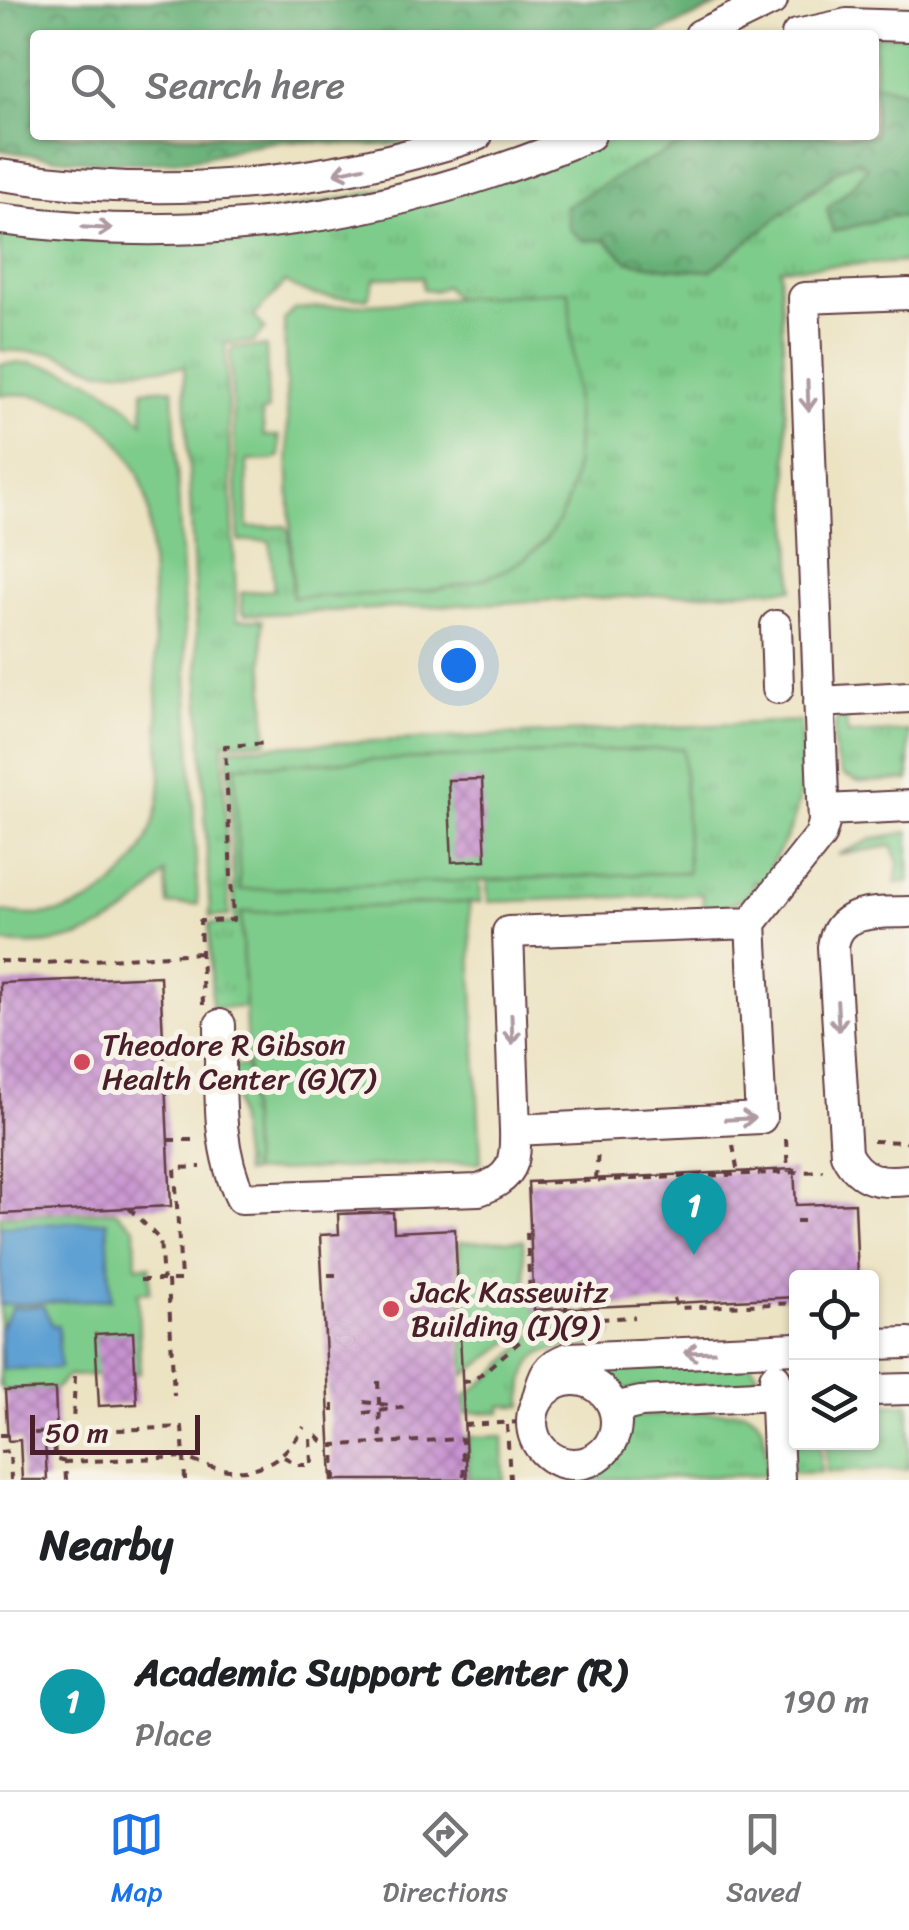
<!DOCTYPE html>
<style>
body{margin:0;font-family:Sriracha,sans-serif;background:#f2f2f2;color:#202124}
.controls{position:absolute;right:30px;bottom:30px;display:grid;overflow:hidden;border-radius:10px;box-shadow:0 2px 8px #0004}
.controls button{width:90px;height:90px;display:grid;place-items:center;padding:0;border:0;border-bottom:2px solid #e0e0e0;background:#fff;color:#202124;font:50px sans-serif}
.scale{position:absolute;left:30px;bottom:25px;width:170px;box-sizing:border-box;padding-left:10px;border:5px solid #4a1f2b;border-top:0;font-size:28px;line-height:35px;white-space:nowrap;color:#4a1f2b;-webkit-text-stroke:8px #f7f3e8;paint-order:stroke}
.you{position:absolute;left:458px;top:665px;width:35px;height:35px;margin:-25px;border:8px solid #fff;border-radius:50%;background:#1a73e8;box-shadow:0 0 0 15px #1a73e833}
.badge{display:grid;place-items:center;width:65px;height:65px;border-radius:50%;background:#1a73e8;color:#fff;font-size:32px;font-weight:700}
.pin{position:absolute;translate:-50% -82px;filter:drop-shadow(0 2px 5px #0008)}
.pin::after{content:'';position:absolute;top:52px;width:35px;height:30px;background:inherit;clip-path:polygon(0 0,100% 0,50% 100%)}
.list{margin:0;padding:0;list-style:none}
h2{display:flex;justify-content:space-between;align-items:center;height:130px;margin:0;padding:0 40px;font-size:42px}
h2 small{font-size:32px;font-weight:400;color:#757577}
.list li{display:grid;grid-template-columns:65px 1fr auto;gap:30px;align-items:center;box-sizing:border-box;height:180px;padding:0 40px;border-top:2px solid #e0e0e0}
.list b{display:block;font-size:38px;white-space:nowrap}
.list p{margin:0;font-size:32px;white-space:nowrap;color:#757577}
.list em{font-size:32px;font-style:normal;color:#757577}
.icon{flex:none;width:55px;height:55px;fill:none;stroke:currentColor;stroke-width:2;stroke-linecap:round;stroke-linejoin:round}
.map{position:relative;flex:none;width:909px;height:1480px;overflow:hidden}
.search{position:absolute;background:#fff;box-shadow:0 2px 8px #0004;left:30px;right:30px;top:30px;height:110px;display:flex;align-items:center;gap:25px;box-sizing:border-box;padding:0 35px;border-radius:10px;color:#757577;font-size:38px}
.sheet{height:310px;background:#fff}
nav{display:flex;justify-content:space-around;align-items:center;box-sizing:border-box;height:140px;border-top:2px solid #e0e0e0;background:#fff;font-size:28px;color:#757577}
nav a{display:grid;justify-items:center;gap:5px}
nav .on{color:#1a73e8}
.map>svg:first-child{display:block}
.grass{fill:url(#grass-tufts);stroke:#64765b;stroke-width:2.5}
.forest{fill:url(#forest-crowns);stroke:#586851;stroke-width:2.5}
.green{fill:#7ecc8b;stroke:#64765b;stroke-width:2.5}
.water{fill:#5fa1d3;stroke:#54607f;stroke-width:2.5}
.building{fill:url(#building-cross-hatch)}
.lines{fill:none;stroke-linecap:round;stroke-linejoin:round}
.minor-casing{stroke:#623c42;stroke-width:34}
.path{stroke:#623c42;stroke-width:4;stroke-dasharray:8 8;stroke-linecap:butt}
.minor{stroke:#fff;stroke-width:30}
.path-bridge{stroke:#623c42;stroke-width:4;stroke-dasharray:8 8;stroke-linecap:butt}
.oneway{stroke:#ae9aa0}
.poi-dot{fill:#d1495b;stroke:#f7f3e8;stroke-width:4}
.labels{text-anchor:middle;stroke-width:10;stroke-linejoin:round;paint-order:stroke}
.poi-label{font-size:30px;fill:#4a1f2b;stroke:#f7f3e8;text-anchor:start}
</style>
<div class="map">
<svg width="909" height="1480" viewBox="0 0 909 1480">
<defs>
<pattern id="grass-tufts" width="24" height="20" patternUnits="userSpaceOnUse" patternTransform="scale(2.5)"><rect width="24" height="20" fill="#7ecc8b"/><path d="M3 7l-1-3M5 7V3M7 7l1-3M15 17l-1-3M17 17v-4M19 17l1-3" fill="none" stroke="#6eaf78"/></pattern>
<pattern id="forest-crowns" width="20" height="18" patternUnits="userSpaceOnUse" patternTransform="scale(2.5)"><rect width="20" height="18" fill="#66b077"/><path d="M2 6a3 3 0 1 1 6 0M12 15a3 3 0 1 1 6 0" fill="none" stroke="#568f62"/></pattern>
<pattern id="building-cross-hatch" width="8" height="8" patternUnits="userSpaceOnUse" patternTransform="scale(2.5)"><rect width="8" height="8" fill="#c793d0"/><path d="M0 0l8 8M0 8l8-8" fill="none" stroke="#a477a9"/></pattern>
</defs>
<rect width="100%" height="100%" fill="#f7f3e8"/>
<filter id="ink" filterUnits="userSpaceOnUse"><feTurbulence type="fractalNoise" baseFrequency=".01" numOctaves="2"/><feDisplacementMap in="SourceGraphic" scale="20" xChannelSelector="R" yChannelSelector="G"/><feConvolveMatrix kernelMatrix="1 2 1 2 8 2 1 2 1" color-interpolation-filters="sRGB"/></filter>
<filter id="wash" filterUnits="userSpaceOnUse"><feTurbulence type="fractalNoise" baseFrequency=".0048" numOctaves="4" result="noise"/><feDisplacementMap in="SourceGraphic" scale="40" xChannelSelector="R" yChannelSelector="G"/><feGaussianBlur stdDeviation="2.25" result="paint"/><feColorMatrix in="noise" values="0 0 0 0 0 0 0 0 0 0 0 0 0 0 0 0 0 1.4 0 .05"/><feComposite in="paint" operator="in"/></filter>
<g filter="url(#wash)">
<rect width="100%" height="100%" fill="#ece3c3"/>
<path class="grass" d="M 874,35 L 909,36 L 909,92 L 874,83 Z
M 619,135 L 701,135 L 625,172 L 566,207 L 584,240 L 606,240 L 627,261 L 666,268 L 710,271 L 838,170 L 856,160 L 868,166 L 854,185 L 827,209 L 833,232 L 892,216 L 909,217 L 909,262 L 780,268 L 793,589 L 245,615 L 242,612 L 241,593 L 274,590 L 270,541 L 239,541 L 230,351 L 233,348 L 266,346 L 268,411 L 262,412 L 264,436 L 279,436 L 280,456 L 273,460 L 247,461 L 248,528 L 285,526 L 289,532 L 293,597 C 406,591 569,610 576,452 C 578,399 571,344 568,291 L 455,298 L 445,286 L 435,291 L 423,289 L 422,277 L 375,278 L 368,298 C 335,296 315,302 286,282 L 254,316 L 265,329 L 253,342 L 225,344 L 237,620 L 262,620 L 267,741 L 223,743 L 229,916 L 210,917 L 184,367 L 101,371 L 54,353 L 0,350 L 0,230 L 126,241 L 594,148 Z
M 840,715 L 845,715 L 848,734 L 909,731 L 909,780 L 859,782 L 843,775 C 834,759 829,730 840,715 Z
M 800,721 C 803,784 806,811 770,866 L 774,871 L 760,885 L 754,881 L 752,884 L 755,888 C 739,902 725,910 704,911 L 702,894 L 488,902 L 487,880 L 688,872 L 682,748 L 235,766 L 240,890 L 480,880 L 481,902 L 241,913 L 245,1007 L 212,1008 L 209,924 L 235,923 L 228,748 Z
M 909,832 L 909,882 L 896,883 L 899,863 L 892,846 L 837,855 L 875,838 Z
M 247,1066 L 252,1172 L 244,1173 L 231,1067 Z
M 523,1240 L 527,1300 L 534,1300 L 535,1310 L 554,1309 L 554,1317 L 543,1317 L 465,1375 L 459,1242 Z
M 567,1326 L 568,1336 L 611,1334 C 576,1364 520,1322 523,1406 L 501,1406 L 501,1412 L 466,1413 L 465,1396 L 493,1375 L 541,1327 Z
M 749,1362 L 758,1374 L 751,1383 L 627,1390 L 608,1386 L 613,1378 L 600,1369 Z
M 909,1404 L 909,1469 L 827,1472 L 826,1443 L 872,1442 L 872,1406 Z
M 741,1411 C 771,1417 765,1451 767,1475 L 576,1480 L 575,1471 C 626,1464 606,1435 636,1416 Z
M 796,1426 L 796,1442 L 820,1443 L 821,1472 L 790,1473 L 790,1444 Z
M 503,1436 L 504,1480 L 469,1480 L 467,1437 Z"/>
<path class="forest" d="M 0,0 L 730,0 L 655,35 L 35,35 L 35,135 L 427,135 C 378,154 332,140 282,141 C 252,143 222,155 192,159 C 127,167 64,161 0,150 Z
M 874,83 L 909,92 L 909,217 L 892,216 L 833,232 L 827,209 L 854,185 L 867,167 L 856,160 L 838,170 L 710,271 L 666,268 L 627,261 L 606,240 L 584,240 L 570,230 L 565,207 L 625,172 L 701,135 L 874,135 Z"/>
<path class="green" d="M 569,291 C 571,344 578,399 576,452 C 569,610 405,591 293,597 L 284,320 L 294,309 Z
M 29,363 C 76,369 111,387 143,422 L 143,390 L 173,388 L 198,904 L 168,905 L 165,873 C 125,927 67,952 0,942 L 0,911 C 89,932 158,866 161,779 L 149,515 C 141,439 76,387 0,395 L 0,364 Z
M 683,748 L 688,872 L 240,890 L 235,766 Z
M 469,902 L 481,1162 L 252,1172 L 241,913 Z
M 115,1211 L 135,1228 L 136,1266 L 150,1266 L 150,1292 L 138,1293 L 140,1373 L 68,1376 L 55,1389 L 5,1391 L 0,1386 L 0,1216 Z"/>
<path class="water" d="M 107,1221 L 111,1299 L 0,1305 L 0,1226 Z
M 43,1306 L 53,1326 L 58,1326 L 60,1368 L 2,1369 L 0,1329 L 12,1308 Z"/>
<g id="blocks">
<path class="building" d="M 482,779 L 486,860 L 452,862 L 448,780 Z
M 160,976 L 171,1206 L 0,1214 L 0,983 Z
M 794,1169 L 796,1205 L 855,1203 L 858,1278 L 796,1278 L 796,1297 L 534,1310 L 528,1182 Z
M 393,1212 L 394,1232 L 455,1229 L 467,1480 L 332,1480 L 320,1235 L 339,1234 L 338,1214 Z
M 133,1332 L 137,1404 L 99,1406 L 95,1334 Z
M 55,1389 L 57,1439 L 45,1439 L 47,1480 L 22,1480 L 20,1440 L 8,1441 L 5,1391 Z"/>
</g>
</g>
<g filter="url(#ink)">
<use href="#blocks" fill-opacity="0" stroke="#623c42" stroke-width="2.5"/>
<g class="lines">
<defs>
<path id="minor" d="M 700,35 L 772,0
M 797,35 L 847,24 L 909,26
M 0,175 C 165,200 318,187 477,135
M 0,219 C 207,247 398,217 590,135
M 776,626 L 778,688
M 819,702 L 909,697
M 825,810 L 909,806
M 909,912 C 879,913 838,908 833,947 L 846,1154 C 860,1182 881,1183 909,1180
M 751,923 L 508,932 L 515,1130 L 761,1118 L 751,923 L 820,836 L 824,823 L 804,298 L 909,294
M 220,1025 C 221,1083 215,1145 241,1198 L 479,1190 C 513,1178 516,1163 515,1130
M 872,1344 L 909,1343
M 775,1378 L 779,1480
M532 1422a42 42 0 1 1 84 0a42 42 0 1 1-84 0Z
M 872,1390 L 909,1389
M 537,1401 C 543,1379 545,1365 569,1358 L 796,1348
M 614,1408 L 641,1402 L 796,1394"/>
</defs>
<use href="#minor" class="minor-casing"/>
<path class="path" d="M 0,961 L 45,963 L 200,953
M 203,1005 L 200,921 L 233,920 L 225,746 L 269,743
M 786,1139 L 788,1172
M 168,1140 L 199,1140
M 873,1141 L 909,1142
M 733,1145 L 738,1174
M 596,1180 L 598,1150
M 534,1183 L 823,1171
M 129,1208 L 160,1240 L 163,1280
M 796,1221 L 809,1221
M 527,1233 L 530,1297 L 534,1296
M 328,1275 L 339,1275
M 140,1280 L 181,1280 L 175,1168 L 201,1167
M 168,1280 L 174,1395
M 674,1298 L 677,1308 L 796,1303
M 566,1303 L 566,1321
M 378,1381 L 381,1442
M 462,1382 L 473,1381 L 543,1322 L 635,1317
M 364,1402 L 395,1406
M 333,1404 L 333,1414
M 364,1413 L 407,1407
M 464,1425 L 519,1422
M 507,1425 L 510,1480
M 0,1435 L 8,1435
M 0,1452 L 10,1451 L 11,1480
M 284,1457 L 299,1465 L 312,1465 L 311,1437 L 317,1436 L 325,1444
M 65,1462 L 55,1459 L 54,1437 L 73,1425 L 75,1375
M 66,1480 L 65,1462 L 184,1457 L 182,1427 L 76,1432
M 185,1480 L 184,1457 C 233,1479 274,1477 304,1427
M 335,1480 L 334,1445 L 462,1439 L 464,1480"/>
<use href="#minor" class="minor"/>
<path class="path-bridge" d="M 34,1433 L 76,1432"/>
</g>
<defs><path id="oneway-shaft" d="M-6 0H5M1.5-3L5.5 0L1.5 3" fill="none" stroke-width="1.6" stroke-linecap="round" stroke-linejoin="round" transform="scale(2.5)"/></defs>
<g class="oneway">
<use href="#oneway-shaft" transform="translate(349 170) rotate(168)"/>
<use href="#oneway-shaft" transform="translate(97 228) rotate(3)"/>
<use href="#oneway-shaft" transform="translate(808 396) rotate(88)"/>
<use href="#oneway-shaft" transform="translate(838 1016) rotate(87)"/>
<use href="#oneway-shaft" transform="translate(512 1029) rotate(88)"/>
<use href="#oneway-shaft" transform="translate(740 1119) rotate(-3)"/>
<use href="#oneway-shaft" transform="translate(699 1352) rotate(178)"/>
</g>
</g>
<g class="poi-dot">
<circle cx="82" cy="1062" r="10"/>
<circle cx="391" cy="1309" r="10"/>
</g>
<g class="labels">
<g class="poi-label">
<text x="102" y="1055">Theodore R Gibson<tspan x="102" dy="34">Health Center (G)(7)</tspan></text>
<text x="411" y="1302">Jack Kassewitz<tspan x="411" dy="34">Building (I)(9)</tspan></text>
</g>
</g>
</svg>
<div class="controls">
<button><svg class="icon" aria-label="locate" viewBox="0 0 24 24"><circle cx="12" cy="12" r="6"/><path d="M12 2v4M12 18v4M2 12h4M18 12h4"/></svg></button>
<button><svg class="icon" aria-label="layers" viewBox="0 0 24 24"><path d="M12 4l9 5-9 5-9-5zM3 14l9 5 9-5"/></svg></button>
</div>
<div class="scale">50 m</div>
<div class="you"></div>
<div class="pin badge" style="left:694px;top:1255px;background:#0f9aa8">1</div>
<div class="search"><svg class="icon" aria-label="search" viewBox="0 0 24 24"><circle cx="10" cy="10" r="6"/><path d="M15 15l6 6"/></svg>Search here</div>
</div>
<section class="sheet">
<h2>Nearby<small></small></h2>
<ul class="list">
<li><span class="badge" style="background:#0f9aa8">1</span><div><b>Academic Support Center (R)</b><p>Place</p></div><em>190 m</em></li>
</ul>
</section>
<nav>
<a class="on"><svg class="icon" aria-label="map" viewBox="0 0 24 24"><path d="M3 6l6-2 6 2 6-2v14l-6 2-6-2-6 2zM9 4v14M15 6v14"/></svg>Map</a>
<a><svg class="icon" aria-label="directions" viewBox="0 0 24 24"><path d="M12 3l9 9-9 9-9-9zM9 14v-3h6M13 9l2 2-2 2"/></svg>Directions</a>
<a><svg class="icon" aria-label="saved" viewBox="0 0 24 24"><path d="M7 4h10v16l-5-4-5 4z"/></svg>Saved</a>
</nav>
